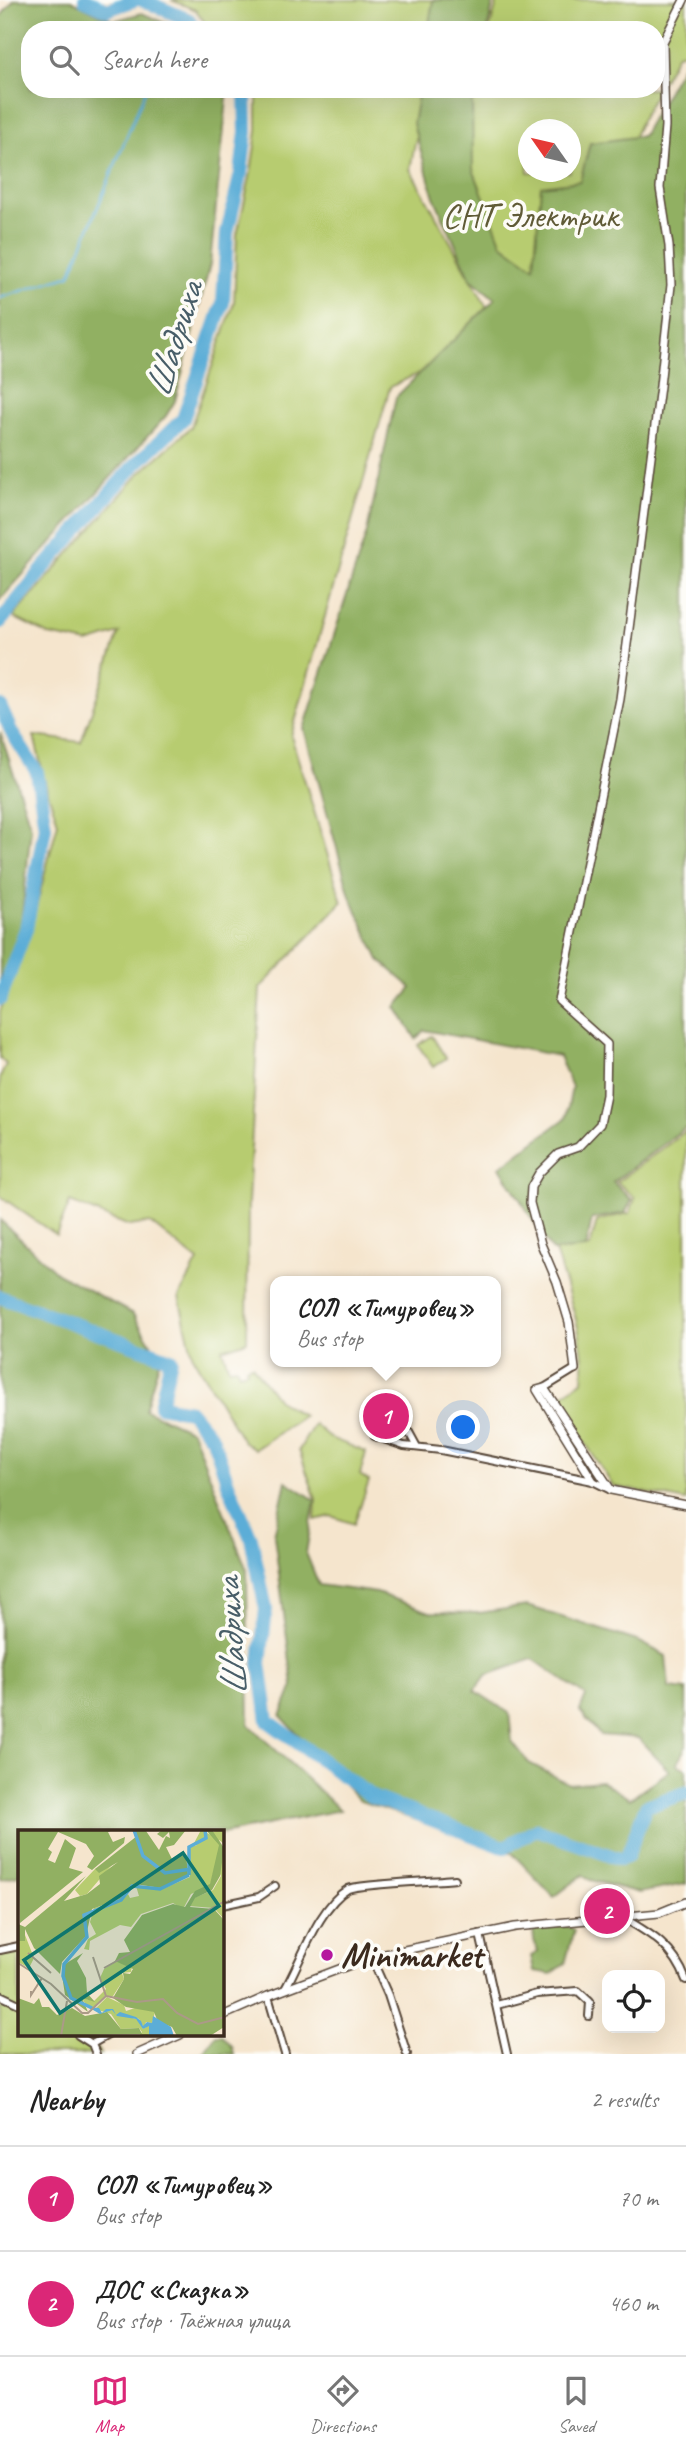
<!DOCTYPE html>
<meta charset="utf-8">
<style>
body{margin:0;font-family:Caveat,sans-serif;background:#f2f2f2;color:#222}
.controls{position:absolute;right:21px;bottom:21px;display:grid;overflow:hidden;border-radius:14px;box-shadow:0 7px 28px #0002}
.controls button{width:63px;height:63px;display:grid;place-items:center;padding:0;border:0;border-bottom:2px solid #e0e0e0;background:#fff;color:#222;font:35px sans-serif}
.compass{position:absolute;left:518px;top:119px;width:63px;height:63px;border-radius:50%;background:#fff;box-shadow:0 7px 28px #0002;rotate:304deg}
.you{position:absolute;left:464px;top:1428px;width:24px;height:24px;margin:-18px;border:5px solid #fff;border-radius:50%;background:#1a73e8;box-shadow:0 0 0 10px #1a73e833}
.badge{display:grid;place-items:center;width:46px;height:46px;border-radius:50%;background:#db2777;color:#fff;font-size:23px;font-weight:700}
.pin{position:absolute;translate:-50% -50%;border:4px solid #fff;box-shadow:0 2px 7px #0006}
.popup{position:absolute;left:270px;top:1276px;width:231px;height:91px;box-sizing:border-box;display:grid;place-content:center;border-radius:14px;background:#fff;filter:drop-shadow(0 2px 5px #0005);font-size:23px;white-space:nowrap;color:#767676}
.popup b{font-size:26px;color:#222}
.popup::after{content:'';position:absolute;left:50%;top:100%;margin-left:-14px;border:14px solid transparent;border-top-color:#fff}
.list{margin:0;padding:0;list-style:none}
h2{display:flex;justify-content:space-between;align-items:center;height:91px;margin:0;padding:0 28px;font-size:30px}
h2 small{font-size:23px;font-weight:400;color:#767676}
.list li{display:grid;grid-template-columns:46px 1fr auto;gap:21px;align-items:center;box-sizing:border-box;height:105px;padding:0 28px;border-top:2px solid #e0e0e0}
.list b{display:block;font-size:26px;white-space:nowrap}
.list p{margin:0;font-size:23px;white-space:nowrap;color:#767676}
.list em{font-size:23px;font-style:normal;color:#767676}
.icon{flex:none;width:38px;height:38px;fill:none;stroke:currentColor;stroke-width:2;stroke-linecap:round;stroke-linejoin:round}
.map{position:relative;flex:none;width:686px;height:2054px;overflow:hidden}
.search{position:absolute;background:#fff;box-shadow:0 7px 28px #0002;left:21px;right:21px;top:21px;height:77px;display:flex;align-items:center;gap:18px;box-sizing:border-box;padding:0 24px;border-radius:28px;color:#767676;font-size:26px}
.sheet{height:301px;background:#fff}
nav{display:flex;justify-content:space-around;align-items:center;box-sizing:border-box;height:98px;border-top:2px solid #e0e0e0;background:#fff;font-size:19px;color:#767676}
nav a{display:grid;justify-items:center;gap:4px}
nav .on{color:#db2777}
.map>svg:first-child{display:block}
.green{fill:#b7cc70;stroke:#797b47;stroke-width:2;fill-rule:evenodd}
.forest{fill:#91b062;stroke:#666d40;stroke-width:2;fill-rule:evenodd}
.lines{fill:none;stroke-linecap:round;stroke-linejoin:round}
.stream{stroke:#5cadd7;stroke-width:2.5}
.river{stroke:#5cadd7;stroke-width:14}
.minor-casing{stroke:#574638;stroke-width:10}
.tertiary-casing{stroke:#574638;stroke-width:10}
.minor{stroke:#fff;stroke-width:6}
.tertiary{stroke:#fff;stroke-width:7}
.poi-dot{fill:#b5179e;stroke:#fdfcf7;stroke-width:2.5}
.labels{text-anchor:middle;stroke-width:7;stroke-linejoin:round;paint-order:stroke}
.park-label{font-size:35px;fill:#605b37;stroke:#fdfcf7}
.poi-label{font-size:35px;font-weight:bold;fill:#3b2a1e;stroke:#fdfcf7;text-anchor:start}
.water-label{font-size:37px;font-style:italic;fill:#485e68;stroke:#fdfcf7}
.inset-river{fill:none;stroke:#5cadd7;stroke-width:3.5}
.inset-road{fill:none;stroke:#ab9a87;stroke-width:2}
.view{fill:#0f766e;fill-opacity:0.15;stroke:#0f766e;stroke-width:3.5}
.inset-edge{fill:none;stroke:#3b2a1e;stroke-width:3.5}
</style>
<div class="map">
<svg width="686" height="2054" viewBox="0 0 686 2054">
<rect width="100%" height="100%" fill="#fdfcf7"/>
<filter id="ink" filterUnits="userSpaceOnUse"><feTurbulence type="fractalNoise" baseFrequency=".0143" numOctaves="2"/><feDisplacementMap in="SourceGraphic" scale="14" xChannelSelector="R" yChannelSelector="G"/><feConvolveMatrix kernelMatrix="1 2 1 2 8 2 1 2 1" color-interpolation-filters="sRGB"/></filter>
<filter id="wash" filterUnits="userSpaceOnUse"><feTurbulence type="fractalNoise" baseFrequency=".00686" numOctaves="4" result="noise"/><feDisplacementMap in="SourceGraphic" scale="28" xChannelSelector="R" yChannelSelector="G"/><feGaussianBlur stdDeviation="1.57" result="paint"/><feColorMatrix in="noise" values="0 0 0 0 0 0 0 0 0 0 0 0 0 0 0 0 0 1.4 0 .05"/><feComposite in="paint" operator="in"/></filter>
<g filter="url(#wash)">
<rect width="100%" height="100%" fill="#f5e5cd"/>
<path class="green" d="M 171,0 L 443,0 L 437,30 L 210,30 L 196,10 Z
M 498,0 L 686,0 L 686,52 L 677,54 L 644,114 L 616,175 L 535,278 L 504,264 L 465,165 L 473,89 L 656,89 L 656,30 L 489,30 ZM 528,130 L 570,130 L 570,172 L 528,172 Z
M 257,89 L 426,89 L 410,169 L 501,333 L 390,387 L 291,736 L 342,902 L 260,988 L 248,1202 L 247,1341 L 222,1349 L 229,1368 L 236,1367 L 239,1373 L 247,1371 L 246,1367 L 252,1365 L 278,1400 L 303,1416 L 255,1449 L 243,1441 L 193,1357 L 179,1297 L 198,1261 L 150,1223 L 129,1226 L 70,1202 L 56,1235 L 0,1196 L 0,1078 L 6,1064 L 0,1059 L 0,1011 L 27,943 L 58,822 L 47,790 L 34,736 L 81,742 L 119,633 L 88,643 L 49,635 L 13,617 L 139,474 L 191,427 L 234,303 L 237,235 L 251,172 L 257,131 Z
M 432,1036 L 446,1058 L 433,1067 L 418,1045 Z
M 686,1131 L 686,1501 L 613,1486 L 557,1399 L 583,1380 C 586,1336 567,1292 555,1251 L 590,1247 L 597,1221 L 630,1213 L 635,1198 L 617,1182 Z
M 314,1424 L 330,1438 L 366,1452 L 360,1475 L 369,1481 L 354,1524 L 331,1516 L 315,1520 L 316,1499 L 299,1450 Z
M 19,1949 L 19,2035 L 90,2035 L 100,2054 L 0,2054 L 0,1953 Z"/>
<path class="forest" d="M 14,0 L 71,0 L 113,21 L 142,13 L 181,30 L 30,30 L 30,89 L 228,89 L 210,264 L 175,401 L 166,416 L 0,600 L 0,17 Z
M 433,0 L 494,0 L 487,30 L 428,30 Z
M 686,61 L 686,1127 L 613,1182 L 632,1200 L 625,1213 L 592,1219 L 586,1248 L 552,1251 L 500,1167 L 566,1118 L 572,1087 L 559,1056 L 424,1030 L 416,1039 L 396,1007 L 412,988 L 379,960 L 350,896 L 304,729 L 367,532 L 396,397 L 495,299 L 471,279 L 434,197 L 413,124 L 419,89 L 474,89 L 472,99 L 473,169 L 502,244 L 534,267 L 541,186 L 580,181 L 590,143 L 642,136 L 684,62 Z
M 0,732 L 31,827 L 21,926 L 0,991 Z
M 0,1220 L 57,1273 L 133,1314 L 160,1359 L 145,1410 L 192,1431 L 247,1570 L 249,1725 L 340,1810 L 222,1834 L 222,1832 L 19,1832 L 19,1875 L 0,1879 Z
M 286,1481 L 315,1500 L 306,1553 L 319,1585 L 377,1593 L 430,1612 L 479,1613 L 527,1606 L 640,1642 L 666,1656 L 669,1688 L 686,1690 L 686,1746 L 677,1764 L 686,1769 L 686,1884 L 639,1893 L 591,1880 L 583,1875 L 554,1897 L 512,1853 L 360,1801 L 281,1716 L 293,1686 L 274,1535 ZM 533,1659 L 586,1696 L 580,1711 L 600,1735 L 638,1738 L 669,1771 L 630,1799 L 601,1781 L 569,1784 L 529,1763 L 512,1741 L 509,1713 L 474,1690 L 487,1675 Z
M 565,1925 L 574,1930 L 565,1964 L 551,1974 L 534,1971 L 531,1956 L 538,1952 L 534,1940 L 533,1929 Z
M 216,2035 L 222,2035 L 232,2046 L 234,2054 L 202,2054 Z"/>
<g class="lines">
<path class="stream" d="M 183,30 L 189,20
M 0,298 L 70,275 L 146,89"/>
<path class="river" d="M 85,0 L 107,10 L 135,0
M 142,0 L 189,20 L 194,30
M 0,622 L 43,569 L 132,468 L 183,419 L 223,303 L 227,233 L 241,173 L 246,132 L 245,89
M 0,706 L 12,733 L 37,772 L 45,827 L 26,929 L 0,999
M 0,1297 L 171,1359 L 160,1406 L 190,1411 L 213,1439 L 229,1486 L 251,1538 L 266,1609 L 260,1663 L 268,1721 L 372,1797 L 501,1846 L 505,1847 L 536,1829 L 620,1859 L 627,1857 L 646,1806 L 686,1793"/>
</g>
</g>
<g filter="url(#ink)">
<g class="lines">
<defs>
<path id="minor" d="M 544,1388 L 575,1369
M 417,1447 L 399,1414 L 377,1427 L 375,1436 L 404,1446 L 441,1450 L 593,1481 L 611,1490
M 222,1905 L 259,1897 L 275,1886
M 622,1917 C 651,1934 674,1947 686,1980
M 480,1934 L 507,2054
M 0,1950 L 19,1946
M 371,1957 L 388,1995 L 407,2054
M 285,1989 C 301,1961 319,1906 348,1889 C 358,1884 438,1881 455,1879
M 0,1995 L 19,2004
M 268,1996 L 285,2054
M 497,2005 L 537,1994 L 578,1991 L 590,2002 L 589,2016
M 78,2035 L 92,2044 L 96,2054
M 92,2044 L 108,2035"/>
<path id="tertiary" d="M 575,1369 L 569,1322 L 557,1282 L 541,1244 L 530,1203 L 531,1187 L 539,1173 L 558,1154 L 578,1147 L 600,1124 L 606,1095 L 607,1044 L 559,1001 L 620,699 L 660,386 L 671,285 L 669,246 L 660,188 L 665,126 L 663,42 L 684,0
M 593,1481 L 537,1390 L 544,1388 L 611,1490 L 686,1505
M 222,2016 L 268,1996 L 371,1957 L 515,1927 L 659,1913 L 686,1902
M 137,2054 L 180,2035"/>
</defs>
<use href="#minor" class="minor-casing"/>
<use href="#tertiary" class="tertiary-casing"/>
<use href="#minor" class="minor"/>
<use href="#tertiary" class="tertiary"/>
</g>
</g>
<circle class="poi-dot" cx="327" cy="1955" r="7"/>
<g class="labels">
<g class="park-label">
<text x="530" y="227">СНТ Электрик</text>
</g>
<g class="poi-label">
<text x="341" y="1967">Minimarket</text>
</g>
<g class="water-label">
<text transform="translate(173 339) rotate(-73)" y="13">Шадриха</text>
<text transform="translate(230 1637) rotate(-94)" y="13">Шадриха</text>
</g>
</g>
<g transform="translate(18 1830)">
<rect width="206" height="206" fill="#f5e5cd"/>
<path d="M 183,0 L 201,9 L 202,16 L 192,56 L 173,64 L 165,79 L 155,73 L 123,84 L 113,97 L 102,95 L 72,111 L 71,120 L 66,119 L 70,109 L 78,104 L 72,92 L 76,78 L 104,70 L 110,64 L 112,68 L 121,66 L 118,56 L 142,60 L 172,47 L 172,17 L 179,15 L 175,15 ZM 206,0 L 206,89 L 196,78 L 171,76 L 176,68 L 195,60 L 203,46 L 199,38 L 206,14 L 192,2 ZM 98,30 L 69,64 L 62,66 L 57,60 L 77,39 ZM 7,105 L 16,128 L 11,138 L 0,132 L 0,111 L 7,111 ZM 97,131 L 114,136 L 113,142 L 104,143 L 106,149 L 95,166 L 87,166 L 75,178 L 69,177 L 64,168 L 76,171 L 88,159 L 82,148 L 86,139 ZM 89,167 L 106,175 L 108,181 L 120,177 L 137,182 L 134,193 L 128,192 L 126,198 L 121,189 L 116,187 L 111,187 L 121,190 L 125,199 L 131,195 L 132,206 L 121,206 L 124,202 L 121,198 L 103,199 L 93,184 L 77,179 Z" fill="#b7cc70"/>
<path d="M 0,0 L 95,0 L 90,2 L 95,12 L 107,7 L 106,13 L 74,40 L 69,37 L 76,26 L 68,14 L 40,2 L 30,19 L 34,22 L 30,30 L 37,33 L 47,9 L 58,18 L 51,38 L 65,42 L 2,93 ZM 114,0 L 128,1 L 141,20 L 148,6 L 152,8 L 151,2 L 145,8 L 139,4 L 144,0 L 168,0 L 156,15 L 148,17 L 154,29 L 168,24 L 170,45 L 143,58 L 117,54 L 102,69 L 74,79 L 68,106 L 44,132 L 42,144 L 16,118 L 7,99 L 7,111 L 0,111 L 0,94 L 7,97 L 68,46 L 46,71 L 69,64 L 82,54 L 81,46 L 100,32 L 81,43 L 77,39 L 119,6 ZM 188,0 L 194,0 L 206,18 L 202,46 L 194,60 L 177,68 L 172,77 L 196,79 L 206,90 L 206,197 L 192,206 L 159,206 L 154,197 L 140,192 L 136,182 L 108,177 L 95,168 L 106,149 L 105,143 L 112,144 L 115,139 L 97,131 L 101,123 L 112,122 L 106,110 L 124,85 L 155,74 L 167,77 L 177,61 L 192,54 L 201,15 ZM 65,123 L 59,131 L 68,148 L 69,163 L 77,172 L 64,168 L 70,182 L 47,165 L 44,145 L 47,134 ZM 0,168 L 16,174 L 21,168 L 24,177 L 31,177 L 39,185 L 54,178 L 67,186 L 89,182 L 103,199 L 121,198 L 124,204 L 0,206 Z" fill="#91b062"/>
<path d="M 70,177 L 81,178 L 84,183 L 88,179 L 95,179 L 98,185 L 102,182 L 118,187 L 123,191 L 125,196 L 129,192 L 134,193 L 135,186 L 153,197 L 156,206 L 131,206 L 131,196 L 125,199 L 118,189 L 99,186 L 94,180 L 82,184 Z" fill="#5cadd7"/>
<path class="inset-river" d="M 116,0 L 125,26 L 147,43 L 173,39M 171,45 L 171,17 L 188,8 L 187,0M 74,178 L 53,168 L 45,146 L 46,134 L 69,107 L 66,85 L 103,70 L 114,56 L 142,59 L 171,45"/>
<path class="inset-road" d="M 10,123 L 33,143M 75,127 L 88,166M 0,133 L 33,154 L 64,183 L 70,183 L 88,166M 86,138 L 207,71M 13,161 L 13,165 L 24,148M 88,166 L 119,172 L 145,169 L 159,183 L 180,194 L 207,187M 43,206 L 49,171"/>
<path class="view" d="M 165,23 L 201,76 L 42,183 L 6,130 Z"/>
<rect width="206" height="206" class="inset-edge"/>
</g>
</svg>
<div class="controls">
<button><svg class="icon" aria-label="locate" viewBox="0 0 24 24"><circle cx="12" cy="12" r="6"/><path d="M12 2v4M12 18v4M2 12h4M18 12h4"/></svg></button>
</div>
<svg class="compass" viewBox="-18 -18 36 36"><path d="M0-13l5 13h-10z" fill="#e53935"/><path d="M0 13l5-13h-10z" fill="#767676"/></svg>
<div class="you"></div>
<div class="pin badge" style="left:386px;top:1416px">1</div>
<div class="popup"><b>СОЛ «Тимуровец»</b>Bus stop</div>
<div class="pin badge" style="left:607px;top:1911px">2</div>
<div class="search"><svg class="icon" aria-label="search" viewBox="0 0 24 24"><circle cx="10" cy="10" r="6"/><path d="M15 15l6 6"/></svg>Search here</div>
</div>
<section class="sheet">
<h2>Nearby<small>2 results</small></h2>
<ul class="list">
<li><span class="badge">1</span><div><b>СОЛ «Тимуровец»</b><p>Bus stop</p></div><em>70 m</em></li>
<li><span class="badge">2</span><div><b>ДОС «Сказка»</b><p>Bus stop · Таёжная улица</p></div><em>460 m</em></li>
</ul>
</section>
<nav>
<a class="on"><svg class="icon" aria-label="map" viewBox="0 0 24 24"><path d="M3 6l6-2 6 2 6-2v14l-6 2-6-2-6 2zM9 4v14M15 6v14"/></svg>Map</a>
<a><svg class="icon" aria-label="directions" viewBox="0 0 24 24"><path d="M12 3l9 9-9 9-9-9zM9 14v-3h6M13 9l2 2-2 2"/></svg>Directions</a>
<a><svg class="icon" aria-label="saved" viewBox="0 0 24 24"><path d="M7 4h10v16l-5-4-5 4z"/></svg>Saved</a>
</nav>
